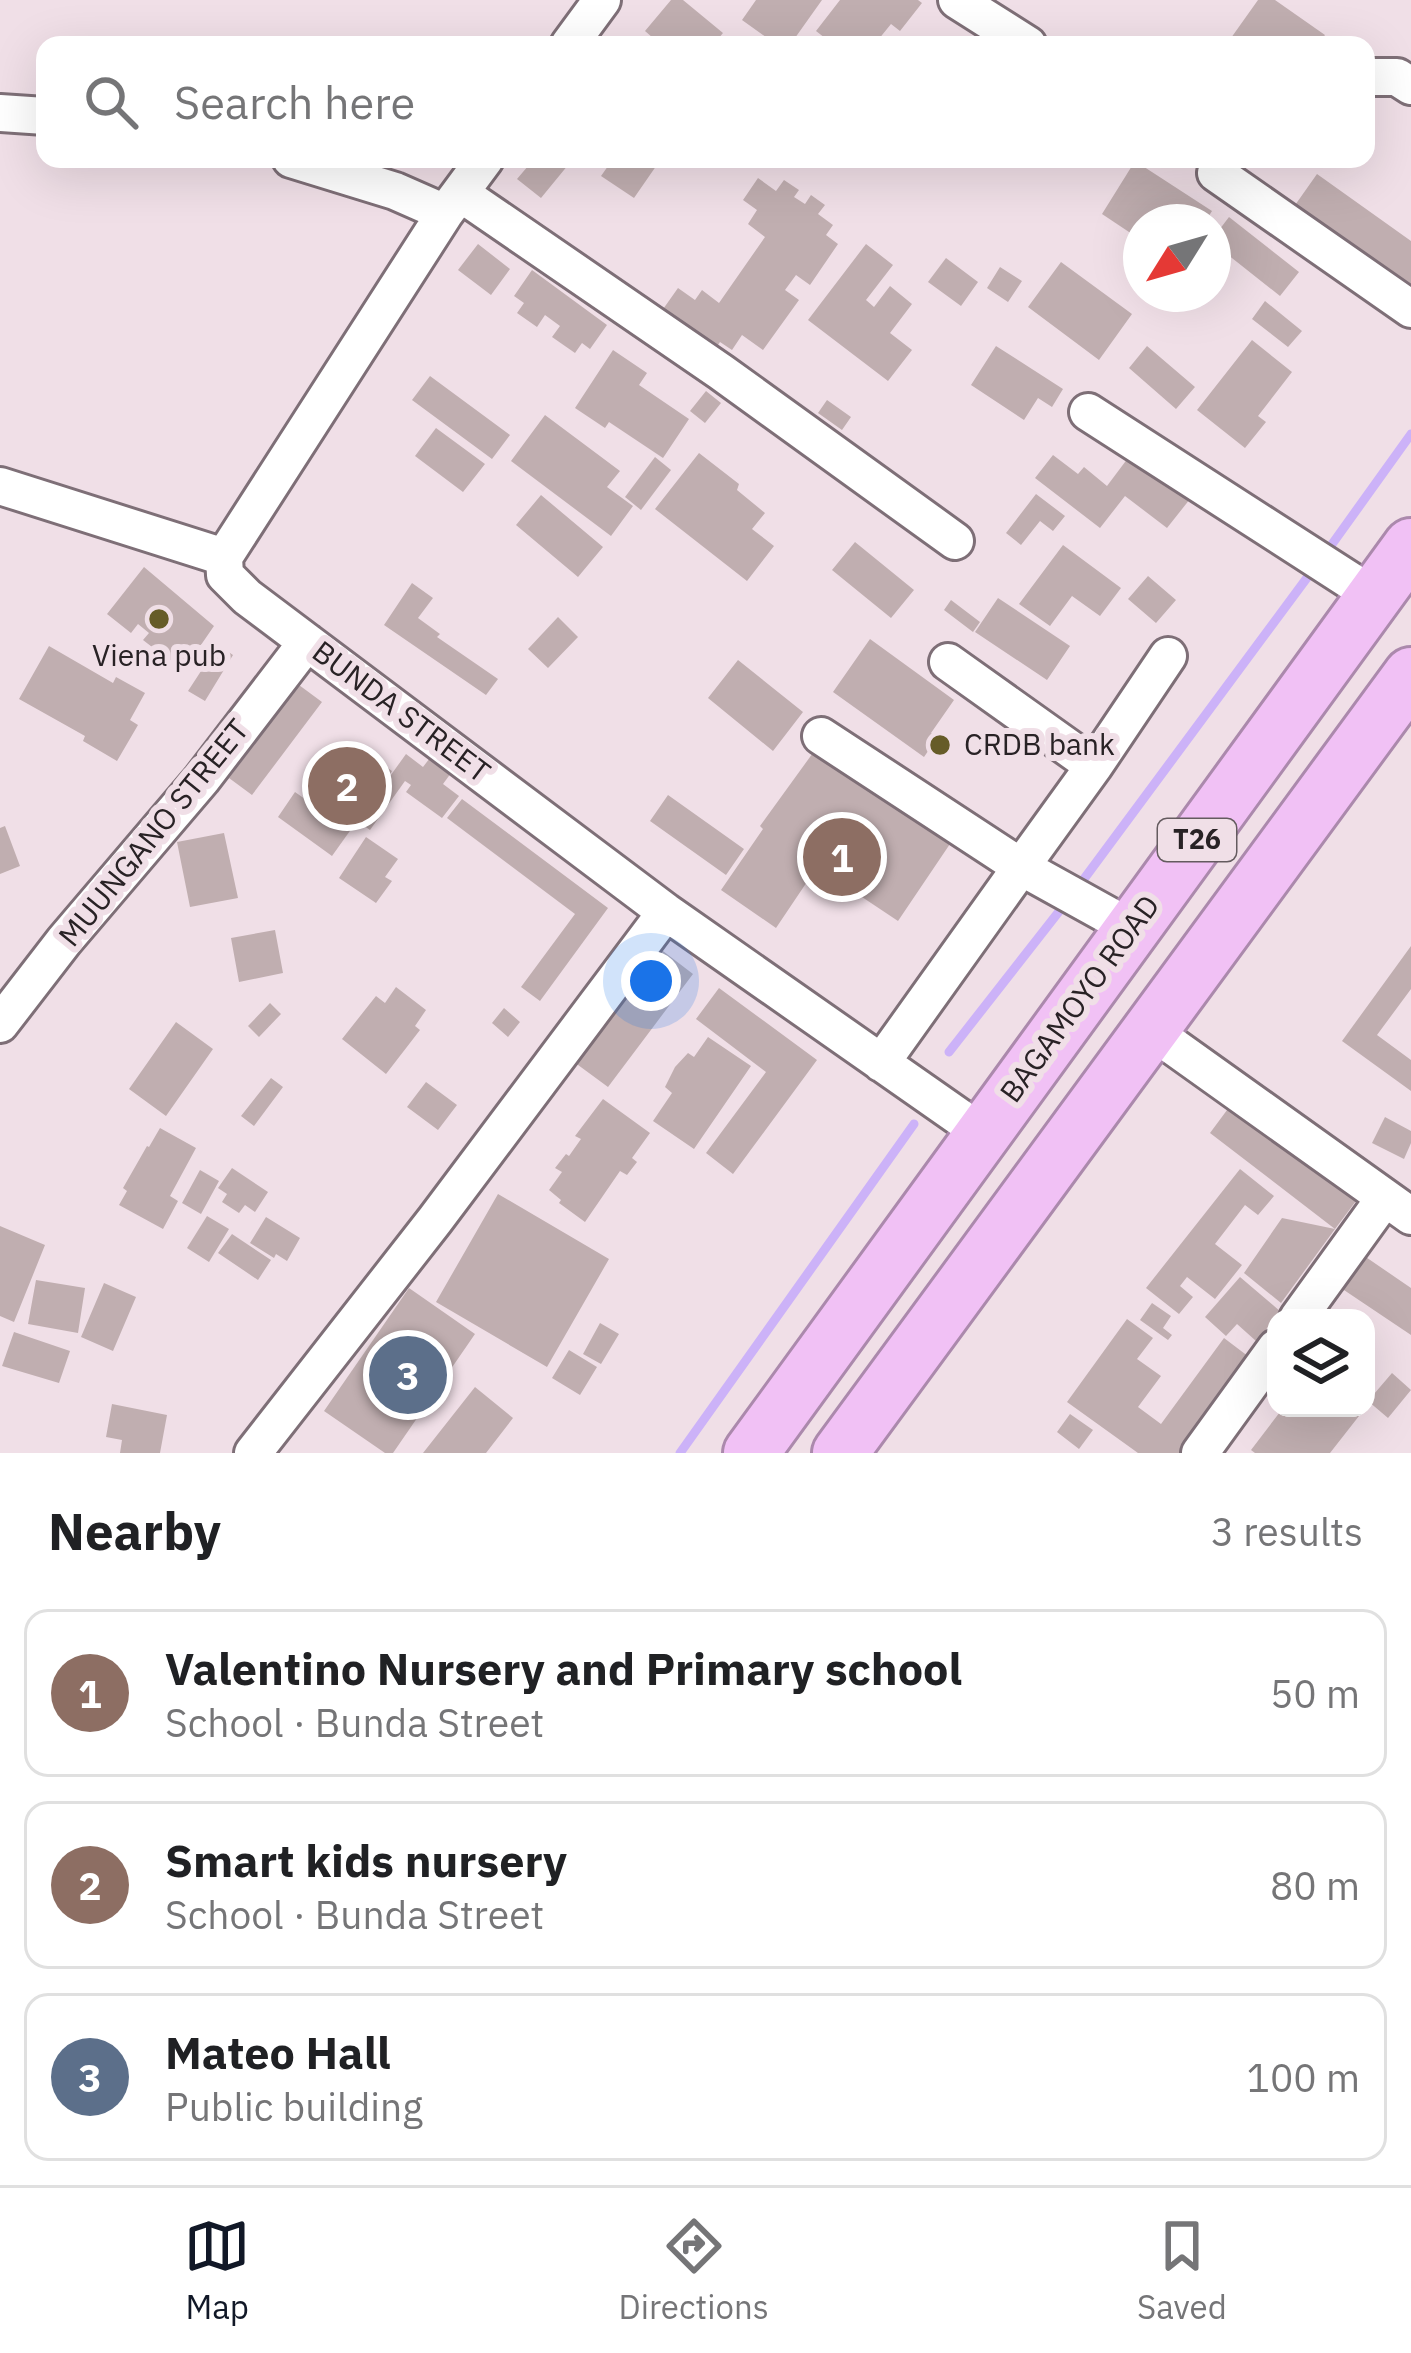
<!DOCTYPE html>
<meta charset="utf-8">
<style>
body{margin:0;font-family:"IBM Plex Sans",sans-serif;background:#f2f2f2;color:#202124}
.controls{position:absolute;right:36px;bottom:36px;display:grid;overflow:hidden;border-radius:24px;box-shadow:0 12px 48px #0002}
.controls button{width:108px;height:108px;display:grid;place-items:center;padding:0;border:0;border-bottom:3px solid #e0e0e0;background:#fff;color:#202124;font:60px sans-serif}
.compass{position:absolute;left:1123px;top:204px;width:108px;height:108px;border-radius:50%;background:#fff;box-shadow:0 12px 48px #0002;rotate:233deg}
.you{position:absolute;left:651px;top:981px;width:42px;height:42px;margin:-30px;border:9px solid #fff;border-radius:50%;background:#1a73e8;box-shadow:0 0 0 18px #1a73e833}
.badge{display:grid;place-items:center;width:78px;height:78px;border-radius:50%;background:#111827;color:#fff;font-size:39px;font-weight:700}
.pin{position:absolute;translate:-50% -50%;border:6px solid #fff;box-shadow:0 3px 12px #0006}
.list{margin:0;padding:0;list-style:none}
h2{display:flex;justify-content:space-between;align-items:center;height:156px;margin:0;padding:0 48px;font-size:51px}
h2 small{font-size:39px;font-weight:400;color:#757577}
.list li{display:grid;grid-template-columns:78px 1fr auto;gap:36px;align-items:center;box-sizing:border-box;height:168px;margin:0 24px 24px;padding:0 24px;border:3px solid #e0e0e0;border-radius:24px}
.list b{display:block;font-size:45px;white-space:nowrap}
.list p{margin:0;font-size:39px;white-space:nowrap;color:#757577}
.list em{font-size:39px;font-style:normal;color:#757577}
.icon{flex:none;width:66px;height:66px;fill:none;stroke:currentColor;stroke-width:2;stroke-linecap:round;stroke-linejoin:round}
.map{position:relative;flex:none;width:1411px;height:1453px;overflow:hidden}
.search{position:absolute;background:#fff;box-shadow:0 12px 48px #0002;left:36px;right:36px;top:36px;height:132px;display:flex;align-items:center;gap:30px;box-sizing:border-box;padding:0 42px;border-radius:24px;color:#757577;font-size:45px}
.sheet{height:732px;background:#fff}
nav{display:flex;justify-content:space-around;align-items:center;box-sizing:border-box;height:168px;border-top:3px solid #e0e0e0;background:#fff;font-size:33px;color:#757577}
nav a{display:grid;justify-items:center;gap:6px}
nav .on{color:#111827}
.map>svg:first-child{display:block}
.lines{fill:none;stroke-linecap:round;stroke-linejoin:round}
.stream{stroke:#ccb2f8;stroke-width:9}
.building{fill:#c0aeb0}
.minor-casing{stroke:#7e6f77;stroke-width:42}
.highway-casing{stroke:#ab89ac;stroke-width:60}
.minor{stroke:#fff;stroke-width:36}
.highway{stroke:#f1c1f5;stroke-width:54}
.poi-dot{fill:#665c28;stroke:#f0dfe7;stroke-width:4.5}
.labels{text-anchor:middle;stroke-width:12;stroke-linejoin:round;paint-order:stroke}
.shield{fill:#f0dfe7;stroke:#645b5f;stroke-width:3}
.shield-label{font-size:27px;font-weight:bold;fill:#282225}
.poi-label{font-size:30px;fill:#282225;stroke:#f0dfe7}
.street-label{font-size:30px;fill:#282225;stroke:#f0dfe7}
</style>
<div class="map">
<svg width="1411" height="1453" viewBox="0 0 1411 1453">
<rect width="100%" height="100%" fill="#f0dfe7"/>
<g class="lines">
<path class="stream" d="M 1325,554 L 1411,434
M 1078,887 L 1315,567
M 949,1052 L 1068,900
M 680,1453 L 914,1124"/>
</g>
<path class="building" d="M 671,0 L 683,0 L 723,33 L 713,45 L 661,45 L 645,31 Z
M 756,0 L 822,0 L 790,45 L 777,45 L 742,20 Z
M 840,0 L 918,0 L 922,3 L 900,31 L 891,24 L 874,45 L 834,45 L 816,31 Z
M 1258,0 L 1275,0 L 1325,35 L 1318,45 L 1226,45 Z
M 534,159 L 573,159 L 541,198 L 517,179 Z
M 613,159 L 661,159 L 634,198 L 601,176 Z
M 1135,161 L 1212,211 L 1205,222 L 1141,222 L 1141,240 L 1102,214 Z
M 1317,174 L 1411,241 L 1411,286 L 1409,289 L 1293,208 Z
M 758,178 L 776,191 L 784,180 L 799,190 L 794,197 L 805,204 L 811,195 L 825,205 L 818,214 L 833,225 L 826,235 L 838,244 L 810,285 L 796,275 L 785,290 L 799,300 L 763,350 L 742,335 L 732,350 L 720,342 L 714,351 L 661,312 L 678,288 L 695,300 L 702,290 L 719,303 L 765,237 L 748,224 L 757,210 L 743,200 Z
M 1229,217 L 1299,272 L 1280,296 L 1213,243 L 1213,238 Z
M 478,244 L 510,269 L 491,295 L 458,270 Z
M 866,244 L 893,265 L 866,300 L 874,307 L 890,286 L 912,304 L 890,333 L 912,350 L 888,381 L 808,320 Z
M 946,258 L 978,282 L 961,306 L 928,282 Z
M 1061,262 L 1132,314 L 1099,360 L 1028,307 Z
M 1000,267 L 1022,281 L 1008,302 L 987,288 Z
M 532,270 L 607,325 L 590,349 L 582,343 L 575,353 L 552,337 L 560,326 L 545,315 L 537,327 L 517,313 L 524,303 L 514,296 Z
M 1265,301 L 1302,331 L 1288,347 L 1252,319 Z
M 1252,340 L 1292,372 L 1258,416 L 1266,422 L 1245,448 L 1197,410 Z
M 996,346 L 1063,389 L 1052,407 L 1038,398 L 1024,420 L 971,385 Z
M 1147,346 L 1195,387 L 1176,409 L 1129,368 Z
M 613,350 L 647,373 L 639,385 L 689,419 L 663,458 L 609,422 L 605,428 L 575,408 Z
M 430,376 L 510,435 L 492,459 L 412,400 Z
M 706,391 L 721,403 L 705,423 L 690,411 Z
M 827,400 L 851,417 L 842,430 L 818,413 Z
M 545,415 L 620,471 L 607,487 L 633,506 L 611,536 L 511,461 Z
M 436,428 L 485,464 L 463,492 L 415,456 Z
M 699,453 L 739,484 L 737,490 L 765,513 L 752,529 L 774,546 L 747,581 L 655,509 Z
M 1131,454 L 1190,499 L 1167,528 L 1125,496 L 1100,528 L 1035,478 L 1053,455 L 1078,474 L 1084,467 L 1107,486 Z
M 655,457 L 671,470 L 641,510 L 625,497 Z
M 1036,494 L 1065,516 L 1053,531 L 1040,521 L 1021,545 L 1006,533 Z
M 541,495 L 603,547 L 578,577 L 516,525 Z
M 855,542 L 914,590 L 891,618 L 832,570 Z
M 1063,545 L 1121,588 L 1100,616 L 1072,596 L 1050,626 L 1019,604 Z
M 144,567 L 214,626 L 183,671 L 143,640 L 149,633 L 138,624 L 131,633 L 107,614 Z
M 1148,576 L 1176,600 L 1156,623 L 1128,599 Z
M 412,583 L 433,598 L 418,618 L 440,634 L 437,637 L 498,679 L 486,695 L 384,625 Z
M 998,598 L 1070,646 L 1047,680 L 975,632 Z
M 951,600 L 980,622 L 973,632 L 944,610 Z
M 558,617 L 578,637 L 548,668 L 528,649 Z
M 870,639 L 954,700 L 931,733 L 937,738 L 924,757 L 833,692 Z
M 218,645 L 233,655 L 205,701 L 188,691 Z
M 49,646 L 113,683 L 116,677 L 145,693 L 130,720 L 138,725 L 117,761 L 83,741 L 85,736 L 19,699 Z
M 738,660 L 803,712 L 773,751 L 708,698 Z
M 299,685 L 322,702 L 252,795 L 229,778 Z
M 823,739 L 954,838 L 898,921 L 817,867 L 776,928 L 721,890 L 763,829 L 760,826 Z
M 354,744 L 392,771 L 383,786 L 406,754 L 423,767 L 433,754 L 454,769 L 443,784 L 459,796 L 442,818 L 406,792 L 411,785 L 405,781 L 370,830 L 357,821 L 332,856 L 278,817 L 295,792 L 312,804 Z
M 668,795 L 744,849 L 726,875 L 650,821 Z
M 462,799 L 608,908 L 540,1001 L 521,987 L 575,914 L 447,818 Z
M 5,826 L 20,866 L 0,874 L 0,828 Z
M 224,833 L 238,898 L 190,907 L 177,842 Z
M 366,837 L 398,859 L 385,877 L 392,881 L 376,903 L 339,878 Z
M 275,930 L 283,973 L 239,982 L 231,938 Z
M 1411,946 L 1411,989 L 1377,1035 L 1411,1060 L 1411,1091 L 1342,1041 Z
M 659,948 L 693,974 L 608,1087 L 574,1062 Z
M 396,987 L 426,1010 L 415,1026 L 420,1030 L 386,1074 L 342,1039 L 376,996 L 385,1003 Z
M 719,988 L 817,1060 L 733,1174 L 706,1153 L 766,1072 L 696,1019 Z
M 270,1003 L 281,1014 L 259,1037 L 248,1026 Z
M 504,1008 L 520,1022 L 508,1037 L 492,1023 Z
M 176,1022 L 213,1049 L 166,1116 L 129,1089 Z
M 708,1037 L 751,1066 L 694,1149 L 653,1121 L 672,1093 L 665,1087 L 675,1067 L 688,1053 L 694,1057 Z
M 271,1078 L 283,1087 L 254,1126 L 241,1116 Z
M 426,1082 L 457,1105 L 438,1130 L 407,1107 Z
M 603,1099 L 650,1133 L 632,1158 L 637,1162 L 627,1175 L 620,1171 L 585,1222 L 559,1203 L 561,1200 L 549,1190 L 562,1172 L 555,1168 L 566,1154 L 569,1156 L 581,1139 L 575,1136 Z
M 1233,1102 L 1359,1197 L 1335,1229 L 1210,1133 Z
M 1385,1117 L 1411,1131 L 1411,1143 L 1404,1159 L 1372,1143 Z
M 160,1128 L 196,1148 L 170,1196 L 178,1201 L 163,1229 L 119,1205 L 127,1191 L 123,1188 L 147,1146 L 149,1147 Z
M 232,1168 L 268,1192 L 255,1212 L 245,1205 L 239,1213 L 222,1202 L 227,1194 L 218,1188 Z
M 1240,1169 L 1274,1196 L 1258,1215 L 1245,1205 L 1215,1244 L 1242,1265 L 1215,1299 L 1187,1277 L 1180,1286 L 1193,1297 L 1179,1314 L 1146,1288 Z
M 200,1170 L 219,1181 L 201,1214 L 182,1203 Z
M 498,1194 L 609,1259 L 547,1367 L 436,1302 Z
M 207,1216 L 229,1229 L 209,1262 L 187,1248 Z
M 266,1217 L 300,1238 L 287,1261 L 276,1254 L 274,1258 L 250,1243 Z
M 1282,1218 L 1335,1229 L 1281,1303 L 1244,1273 Z
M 0,1226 L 45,1245 L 14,1322 L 0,1316 Z
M 232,1234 L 271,1260 L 258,1280 L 218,1253 Z
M 1357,1251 L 1411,1288 L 1411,1335 L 1335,1284 Z
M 1240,1277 L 1281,1312 L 1256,1341 L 1237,1324 L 1226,1336 L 1205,1317 Z
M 36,1280 L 85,1288 L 78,1333 L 28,1324 Z
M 104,1283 L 136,1297 L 113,1351 L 81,1337 Z
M 409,1288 L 475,1334 L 393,1453 L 385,1453 L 324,1411 Z
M 1152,1303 L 1171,1316 L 1163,1328 L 1172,1335 L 1168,1340 L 1140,1320 Z
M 1127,1319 L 1153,1338 L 1137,1359 L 1161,1376 L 1138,1407 L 1161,1424 L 1224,1338 L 1257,1363 L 1192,1453 L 1138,1453 L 1067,1402 Z
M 600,1323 L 619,1334 L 601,1364 L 583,1354 Z
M 14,1332 L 70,1351 L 59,1383 L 2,1366 Z
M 569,1350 L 597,1367 L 580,1395 L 552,1378 Z
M 1392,1373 L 1411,1390 L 1388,1418 L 1368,1401 Z
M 475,1387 L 513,1418 L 486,1453 L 423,1453 Z
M 112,1404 L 167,1415 L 160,1453 L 120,1453 L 122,1440 L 106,1437 Z
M 1283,1408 L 1349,1408 L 1359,1416 L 1330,1453 L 1255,1453 L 1251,1450 Z
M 1070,1414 L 1093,1430 L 1079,1449 L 1057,1432 Z"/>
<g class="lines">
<defs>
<path id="minor" d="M 957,0 L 1028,45
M 569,45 L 602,0
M 1366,77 L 1397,77 L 1411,86
M 0,113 L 45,116
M 291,159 L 395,191 L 445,213
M 485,159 L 445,213 L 224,557 L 225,575 L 247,597 L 666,912 L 982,1133
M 1216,173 L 1411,309
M 460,193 L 721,372 L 955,541
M 1088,412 L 1374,596
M 0,486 L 224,557
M 948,662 L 1094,766
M 821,736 L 1021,867 L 881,1063
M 1133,929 L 1021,867 L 1094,766 L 1168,656
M 0,1024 L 64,941 L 202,779 L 307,642
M 1149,1029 L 1411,1216
M 1298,1318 L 1384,1199
M 253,1453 L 435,1220 L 666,912
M 1200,1453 L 1276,1348"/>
<path id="highway" d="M 751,1453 L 1411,546
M 840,1453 L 1411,675"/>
</defs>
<use href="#minor" class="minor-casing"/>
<use href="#highway" class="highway-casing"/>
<use href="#minor" class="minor"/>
<use href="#highway" class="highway"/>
</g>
<g class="poi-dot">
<circle cx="159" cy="619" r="12"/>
<circle cx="940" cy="745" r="12"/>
</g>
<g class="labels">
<rect class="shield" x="1158" y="819" width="78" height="42" rx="9"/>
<g class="shield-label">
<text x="1197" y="849">T26</text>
</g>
<g class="poi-label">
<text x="159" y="666">Viena pub</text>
<text x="964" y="755" text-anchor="start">CRDB bank</text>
</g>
<g class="street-label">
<text transform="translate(401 712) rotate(37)" y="10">BUNDA STREET</text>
<text transform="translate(154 833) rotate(-51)" y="10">MUUNGANO STREET</text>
<text transform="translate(1080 999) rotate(-54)" y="10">BAGAMOYO ROAD</text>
</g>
</g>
</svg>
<div class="controls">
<button><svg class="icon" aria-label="layers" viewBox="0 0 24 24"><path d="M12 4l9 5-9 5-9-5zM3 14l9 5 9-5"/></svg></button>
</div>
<svg class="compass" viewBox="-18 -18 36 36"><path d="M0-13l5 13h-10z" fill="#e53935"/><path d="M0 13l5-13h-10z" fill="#757577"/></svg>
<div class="you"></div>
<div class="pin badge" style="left:842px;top:857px;background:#8d6e63">1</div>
<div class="pin badge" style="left:347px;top:786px;background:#8d6e63">2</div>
<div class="pin badge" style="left:408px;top:1375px;background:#5c6f8a">3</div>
<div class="search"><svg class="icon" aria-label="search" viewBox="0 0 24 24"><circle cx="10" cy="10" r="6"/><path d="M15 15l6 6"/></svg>Search here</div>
</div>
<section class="sheet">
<h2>Nearby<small>3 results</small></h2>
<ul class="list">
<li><span class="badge" style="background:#8d6e63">1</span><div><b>Valentino Nursery and Primary school</b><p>School · Bunda Street</p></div><em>50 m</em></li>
<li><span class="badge" style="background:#8d6e63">2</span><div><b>Smart kids nursery</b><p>School · Bunda Street</p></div><em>80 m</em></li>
<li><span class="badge" style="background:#5c6f8a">3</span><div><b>Mateo Hall</b><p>Public building</p></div><em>100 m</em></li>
</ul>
</section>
<nav>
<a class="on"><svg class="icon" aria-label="map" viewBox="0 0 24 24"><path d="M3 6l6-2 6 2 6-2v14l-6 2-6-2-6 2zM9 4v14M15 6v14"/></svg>Map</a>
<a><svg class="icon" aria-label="directions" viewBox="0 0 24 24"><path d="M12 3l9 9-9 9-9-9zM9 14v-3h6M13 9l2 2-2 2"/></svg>Directions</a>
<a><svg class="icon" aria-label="saved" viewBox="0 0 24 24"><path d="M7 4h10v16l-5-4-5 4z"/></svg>Saved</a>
</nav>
